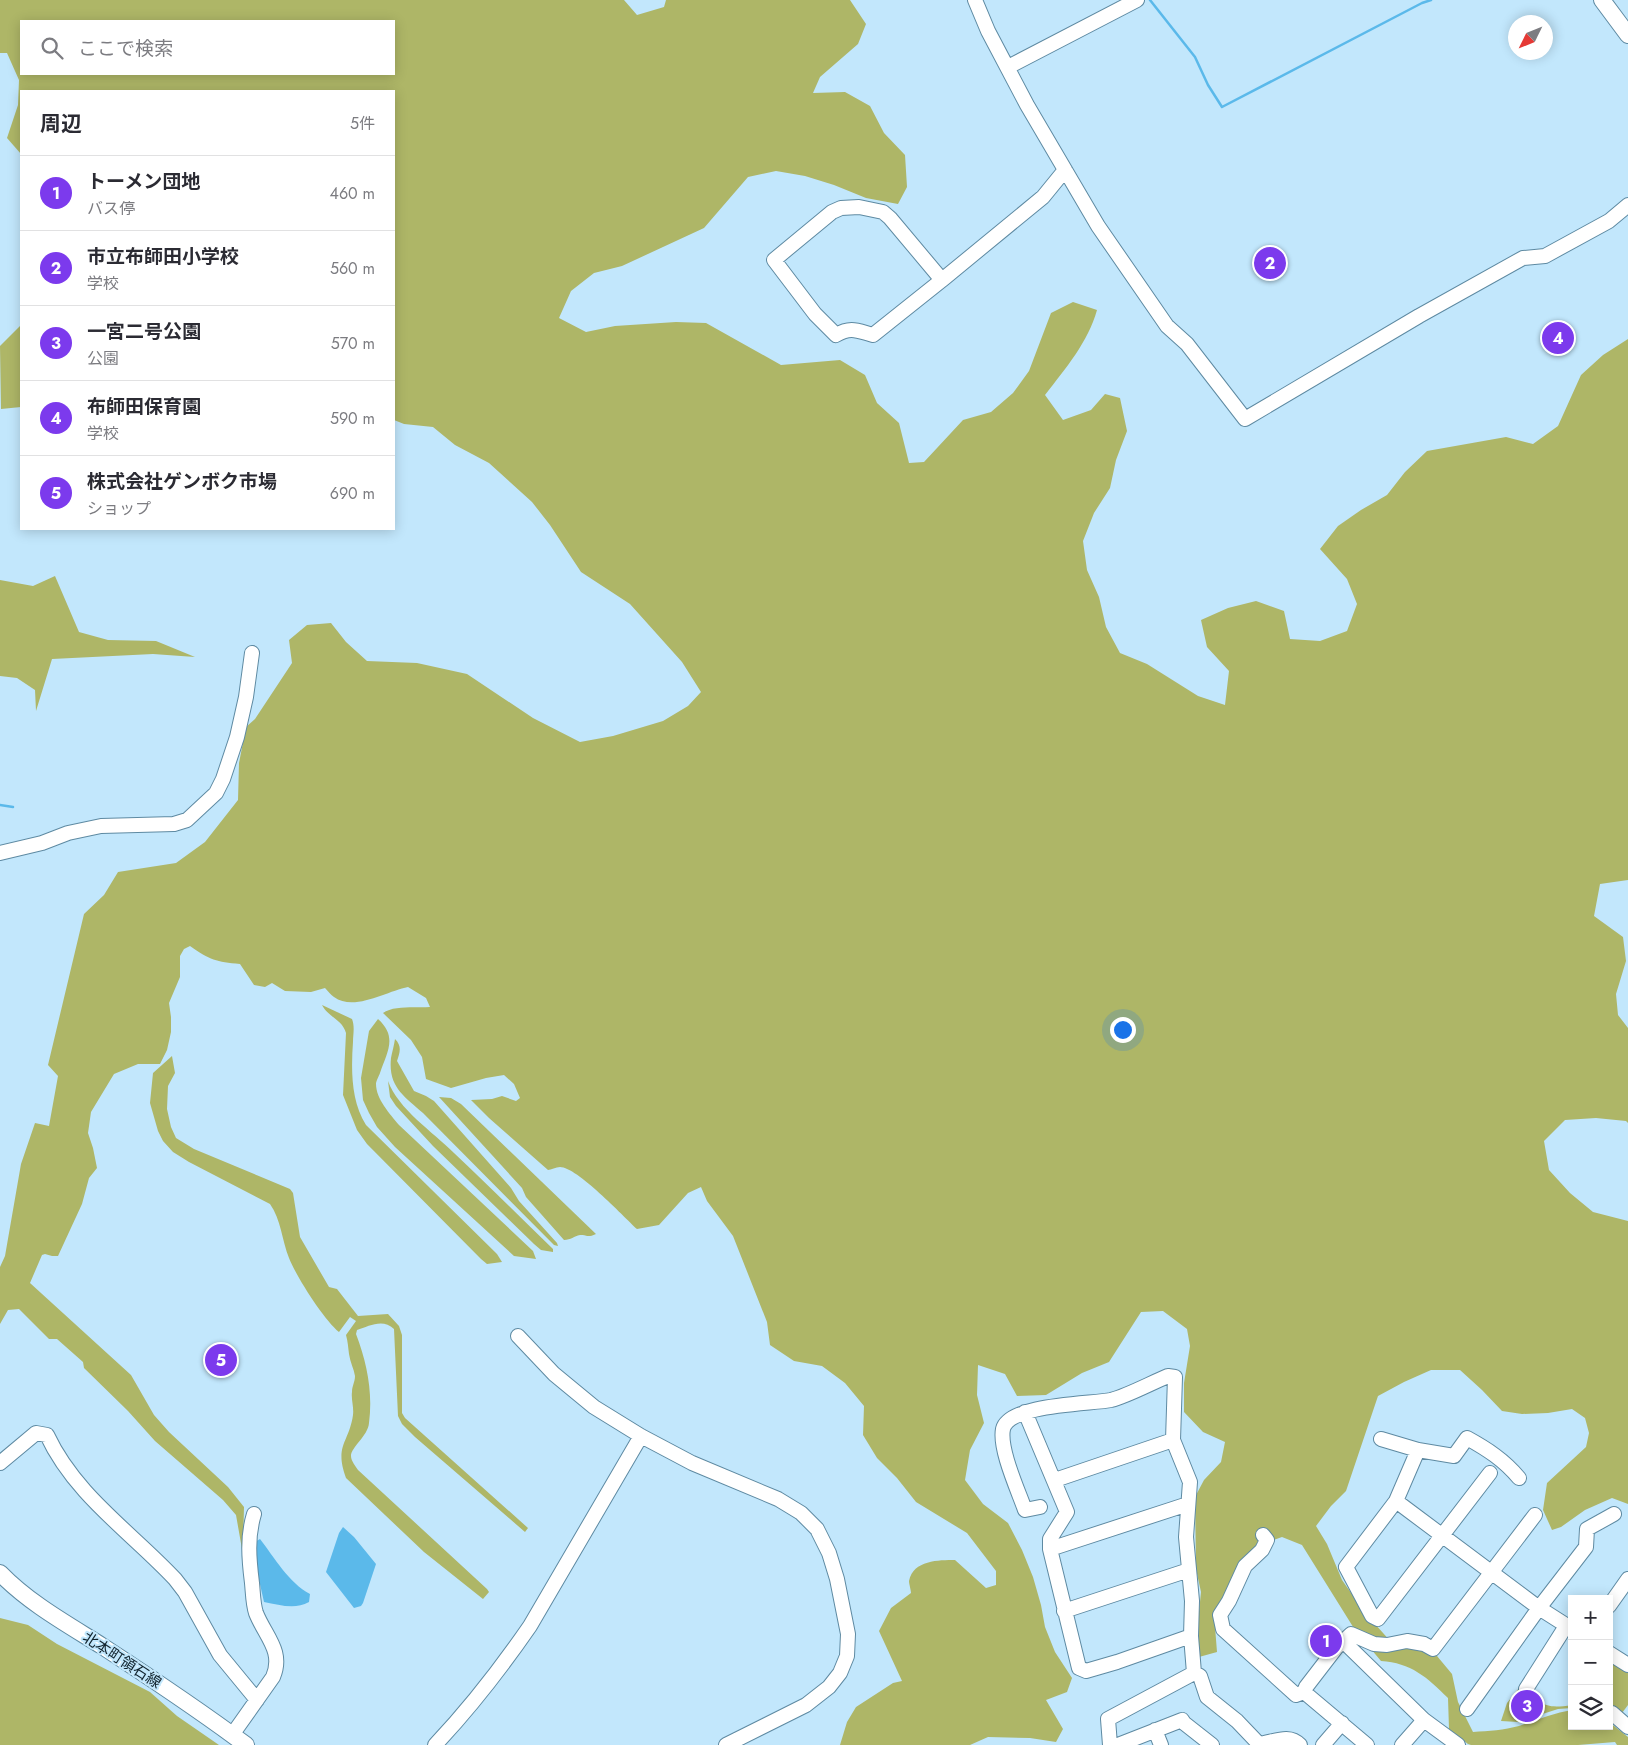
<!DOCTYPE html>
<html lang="ja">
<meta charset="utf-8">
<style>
body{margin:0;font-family:Jost,"Noto Sans JP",sans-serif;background:#f2f2f3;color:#2b2b33}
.controls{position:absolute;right:15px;bottom:15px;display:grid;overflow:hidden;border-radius:0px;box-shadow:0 2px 12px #0003}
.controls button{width:45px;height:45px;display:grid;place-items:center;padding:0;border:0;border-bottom:1px solid #e1e1e2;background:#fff;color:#2b2b33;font:25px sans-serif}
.compass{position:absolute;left:1508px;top:15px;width:45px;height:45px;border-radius:50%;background:#fff;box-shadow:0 2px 12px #0003;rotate:227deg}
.you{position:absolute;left:1122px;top:1029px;width:18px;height:18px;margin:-12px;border:4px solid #fff;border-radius:50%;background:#1a73e8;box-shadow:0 0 0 8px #1a73e833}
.badge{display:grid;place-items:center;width:32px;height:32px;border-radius:50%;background:#7c3aed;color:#fff;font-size:16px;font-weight:700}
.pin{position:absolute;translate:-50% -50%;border:2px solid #fff;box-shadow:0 1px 5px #0006}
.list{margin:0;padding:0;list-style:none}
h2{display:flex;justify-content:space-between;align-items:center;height:65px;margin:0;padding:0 20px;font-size:21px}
h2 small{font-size:16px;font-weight:400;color:#7c7c81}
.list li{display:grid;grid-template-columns:32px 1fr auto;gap:15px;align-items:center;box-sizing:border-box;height:75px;padding:0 20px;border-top:1px solid #e1e1e2}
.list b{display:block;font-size:19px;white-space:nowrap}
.list p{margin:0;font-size:16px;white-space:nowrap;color:#7c7c81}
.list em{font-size:16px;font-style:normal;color:#7c7c81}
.icon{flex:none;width:28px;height:28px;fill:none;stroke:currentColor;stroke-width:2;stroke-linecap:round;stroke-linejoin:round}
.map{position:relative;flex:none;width:1628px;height:1745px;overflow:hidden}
.search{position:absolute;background:#fff;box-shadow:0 2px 12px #0003;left:20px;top:20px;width:375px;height:55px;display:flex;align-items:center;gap:12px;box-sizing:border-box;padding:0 18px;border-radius:0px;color:#7c7c81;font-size:19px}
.panel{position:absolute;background:#fff;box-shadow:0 2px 12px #0003;left:20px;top:90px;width:375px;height:440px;border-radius:0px}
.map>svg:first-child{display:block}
.green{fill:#aeb667;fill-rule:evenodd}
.water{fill:#5bb9ea}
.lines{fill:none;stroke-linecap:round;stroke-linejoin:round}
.stream{stroke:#5bb9ea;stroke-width:2.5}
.minor-casing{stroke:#5e8aa2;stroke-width:16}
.major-casing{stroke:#5e8aa2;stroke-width:18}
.minor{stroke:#fff;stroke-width:14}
.major{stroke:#fff;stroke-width:16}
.labels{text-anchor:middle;stroke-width:4;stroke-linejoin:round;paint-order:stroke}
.street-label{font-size:15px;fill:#10222c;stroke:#c2e7fc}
</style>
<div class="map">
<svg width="1628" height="1745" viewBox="0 0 1628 1745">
<rect width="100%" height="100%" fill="#c2e7fc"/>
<path class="green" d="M 0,0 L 624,0 L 637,15 L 664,7 L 666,0 L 850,0 L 866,24 L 858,44 L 820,77 L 813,93 L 845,92 L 870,106 L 884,133 L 905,155 L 907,187 L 898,204 L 866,198 L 834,185 L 805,176 L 776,171 L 748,177 L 704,228 L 622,266 L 594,273 L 571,291 L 559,318 L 586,332 L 615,326 L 676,322 L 706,323 L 781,365 L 840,360 L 865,375 L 877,403 L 899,423 L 909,463 L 924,462 L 963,420 L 991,412 L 1013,393 L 1029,371 L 1051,313 L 1073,302 L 1097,310 C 1088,342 1066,368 1045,395 L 1063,420 L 1091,410 L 1105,394 L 1120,398 L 1127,431 L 1116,460 L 1110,488 L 1094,513 L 1083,541 L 1087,570 L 1099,597 L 1106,627 L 1120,653 L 1147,664 L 1198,696 L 1225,705 L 1229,671 L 1207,647 L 1201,620 L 1228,608 L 1256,601 L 1284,611 L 1290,639 L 1320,641 L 1347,631 L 1357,604 L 1347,579 L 1320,549 L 1338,526 L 1361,510 L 1387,495 L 1405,472 L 1427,451 L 1506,437 L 1533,444 L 1558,426 L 1581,375 L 1603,355 L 1628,339 L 1628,880 L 1600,884 L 1594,916 L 1623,937 L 1626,961 L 1616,994 L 1618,1015 L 1628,1028 L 1628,1123 L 1626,1121 L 1596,1118 L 1565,1120 L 1544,1141 L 1549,1170 L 1570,1193 L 1593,1212 L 1628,1221 L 1628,1504 L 1612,1498 L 1585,1510 L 1561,1527 L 1552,1530 L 1543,1510 L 1547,1483 L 1586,1447 L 1589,1433 L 1585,1418 L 1572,1409 L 1548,1413 L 1522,1414 L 1502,1411 L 1482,1390 L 1460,1370 L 1431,1370 L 1404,1382 L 1378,1396 L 1346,1491 L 1331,1506 L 1316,1526 L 1327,1544 L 1342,1580 L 1366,1614 L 1392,1643 L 1412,1647 L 1437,1656 L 1452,1674 L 1458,1702 L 1473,1732 C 1489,1731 1504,1730 1519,1726 C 1537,1720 1554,1713 1572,1710 L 1572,1726 L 1609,1726 L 1609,1722 L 1628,1737 L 1628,1745 L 1617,1745 L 1615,1742 L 1578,1745 L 1471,1745 L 1468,1744 L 1449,1729 L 1448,1698 C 1427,1677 1411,1663 1381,1661 L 1355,1630 L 1302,1545 L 1282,1537 L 1256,1546 L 1226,1591 L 1214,1614 L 1217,1652 L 1199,1657 L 1197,1632 L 1201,1592 L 1196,1569 L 1195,1497 L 1204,1480 L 1221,1462 L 1225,1442 L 1203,1432 L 1184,1412 L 1184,1383 L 1190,1346 L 1187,1329 L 1163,1311 L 1141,1312 L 1109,1362 L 1082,1373 L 1046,1395 L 1017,1396 L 1005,1374 L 978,1365 L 977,1395 L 984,1423 L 970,1450 L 965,1480 L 983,1504 L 1008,1523 L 1022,1550 L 1033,1577 L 1041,1605 L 1045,1627 L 1055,1652 L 1072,1678 L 1067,1692 L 1046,1700 L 1063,1729 L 1056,1742 L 1030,1738 L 988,1737 L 970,1745 L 840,1745 L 847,1722 L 856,1707 L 893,1683 L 902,1681 L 879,1631 L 891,1608 L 911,1593 C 911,1590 909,1584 909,1581 C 913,1560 939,1560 955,1560 L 986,1588 L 996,1585 L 996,1571 L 967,1533 L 916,1502 L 897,1478 L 877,1458 L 863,1435 L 864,1406 L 845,1383 L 822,1366 L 794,1361 L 770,1345 L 767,1322 L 733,1236 L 707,1201 L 701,1187 L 688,1193 L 659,1225 L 637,1229 C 623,1216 577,1167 560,1167 C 556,1167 551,1170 548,1170 L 489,1118 L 471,1100 L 492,1099 L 502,1096 L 516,1101 L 520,1098 L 514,1084 L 504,1075 L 486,1078 L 451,1088 L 426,1079 L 422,1057 L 411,1040 L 383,1013 C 394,1005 416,1008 430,1007 L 426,998 L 408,987 C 387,991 354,1012 334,997 C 331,995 328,991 325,988 L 311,992 L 285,991 L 272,983 L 265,987 L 254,985 L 240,964 C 216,962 210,960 190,946 L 184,949 L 180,956 L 180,977 L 169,1003 L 171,1017 L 171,1032 L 167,1050 L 160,1064 L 138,1064 L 114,1074 L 91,1112 L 88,1133 L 93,1148 L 97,1168 L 89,1178 L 82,1204 L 58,1256 L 52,1256 L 45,1254 L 42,1255 L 30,1283 L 131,1375 L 154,1415 L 169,1432 L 228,1487 L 244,1507 L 243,1547 L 242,1549 L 236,1515 L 223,1500 L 155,1441 L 128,1411 L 84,1368 L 83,1362 L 57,1339 L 49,1339 L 19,1309 L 8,1310 L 0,1324 L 0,1267 L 5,1256 L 21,1164 L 35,1123 L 49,1126 L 58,1076 L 48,1065 L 84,914 L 104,895 L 118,872 L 176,863 L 205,842 L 238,800 L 239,763 L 246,727 L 255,719 L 292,663 L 289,640 L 307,625 L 331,623 L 346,642 L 367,661 L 417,663 L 467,674 L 533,718 L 580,742 L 613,736 L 663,721 L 688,706 L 701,692 L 682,662 L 630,604 L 581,572 L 550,525 L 532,502 L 489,463 L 455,445 L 433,427 L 404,424 L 394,420 L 394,91 L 21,91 L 21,154 L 7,138 L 18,105 L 19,80 L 7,53 L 0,53 ZM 21,21 L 394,21 L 394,74 L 21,74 Z
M 21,325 L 21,407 L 1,409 L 0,346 Z
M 55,576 L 79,632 L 108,640 L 156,641 L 195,657 L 153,654 L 52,659 L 36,711 L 35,690 L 17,678 L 0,676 L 0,580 L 33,586 Z
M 322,1005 L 352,1019 C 355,1027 353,1034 353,1042 C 351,1070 351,1101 366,1125 L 497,1254 L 502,1262 L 487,1264 L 481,1259 L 367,1144 L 357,1130 L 343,1095 L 346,1033 C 342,1019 328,1017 322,1005 Z
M 378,1019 C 398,1037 387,1052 380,1073 C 379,1076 376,1081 376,1084 C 376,1099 390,1114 399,1125 L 533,1251 L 536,1259 L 514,1256 L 395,1147 L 377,1127 L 369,1113 L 363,1100 L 361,1078 L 369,1031 Z
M 395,1039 C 402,1046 400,1052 397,1061 L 414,1091 L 426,1096 L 434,1101 L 511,1188 L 519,1201 L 557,1243 L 558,1246 L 554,1245 L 423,1113 C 404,1096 388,1087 391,1058 C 392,1052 394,1046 395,1039 Z
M 172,1056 L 175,1073 L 168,1086 L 167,1109 L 171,1127 L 176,1138 L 194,1149 L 290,1189 L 293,1193 L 300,1237 L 329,1287 L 337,1289 L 358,1316 L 388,1314 L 399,1326 L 402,1335 L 402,1413 L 405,1418 L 528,1528 L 525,1532 L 415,1437 L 402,1424 L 398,1416 L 394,1329 C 383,1318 369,1326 357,1330 L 356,1334 C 367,1363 373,1392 369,1423 C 368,1436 351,1447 351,1456 C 351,1461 356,1467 358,1470 L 487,1589 L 489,1592 L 483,1599 L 424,1552 L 346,1478 C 334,1445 349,1443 353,1415 C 354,1407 351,1399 352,1392 C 352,1386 355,1382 355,1376 C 354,1369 350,1362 349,1354 C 348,1347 348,1342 346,1335 L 356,1321 L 350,1317 L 339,1332 C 324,1320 296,1276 289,1258 C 282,1241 281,1219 270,1204 L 189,1162 L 173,1152 L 163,1141 L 158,1131 L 150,1103 L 153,1073 Z
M 388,1081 C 398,1109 433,1132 454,1153 C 488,1185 520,1217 553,1249 L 553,1252 L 541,1250 L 534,1244 L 433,1146 L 396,1106 L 390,1097 Z
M 439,1097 L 451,1098 L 461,1104 L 596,1234 C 587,1238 588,1235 580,1235 C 574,1236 571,1240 564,1240 L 526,1197 L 522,1188 Z
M 0,1618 L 28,1625 L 57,1644 L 150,1692 L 177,1716 L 219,1745 L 0,1745 Z
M 1609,1662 L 1628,1673 L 1628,1705 L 1622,1713 L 1609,1709 Z
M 1519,1688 C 1545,1702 1540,1710 1572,1705 L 1572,1708 L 1558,1709 L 1518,1722 L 1501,1721 L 1507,1703 Z"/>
<path class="water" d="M 343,1527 L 354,1537 L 376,1564 L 363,1603 L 361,1606 L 354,1608 L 326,1572 L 339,1533 Z
M 260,1539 C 274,1557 289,1583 310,1594 L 309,1602 C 295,1610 280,1605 264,1602 L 257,1571 L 255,1542 Z"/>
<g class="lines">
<path class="stream" d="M 1150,0 L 1195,57 L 1208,85 L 1222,107 L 1422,3 L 1431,0
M 0,805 L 13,807"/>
<defs>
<path id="minor" d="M 975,0 L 988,31 L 1027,105 L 1098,226 L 1167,326 L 1187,344 L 1245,419 L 1419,316 L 1523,258 L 1545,256 L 1609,221 L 1628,205
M 1008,67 L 1137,0
M 859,207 L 883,212 L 890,218 L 942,280 L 873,335 C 858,331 851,326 836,335 L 815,314 L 774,260 L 832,212 L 841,208 Z
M 942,280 L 1043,197 L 1065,170
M 0,853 L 42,843 L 68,833 L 101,826 L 174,824 L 187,820 L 216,793 L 223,779 L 237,737 L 246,697 L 252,653
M 518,1336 L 554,1374 L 594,1407 L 641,1436 L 692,1463 L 778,1499 L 801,1513 L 817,1529 L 829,1553 L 837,1579 L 848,1634 L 847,1656 L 840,1673 L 829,1687 L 806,1705 L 726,1745
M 1025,1412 L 1067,1512 L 1050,1539 L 1050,1549 L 1079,1668 L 1086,1671 L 1117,1662 L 1191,1636
M 1381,1439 L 1418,1450 L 1454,1456 L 1467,1438 C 1487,1449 1504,1460 1519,1478
M 1418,1450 L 1396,1501 L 1346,1567 L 1372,1616 L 1378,1619 L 1490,1473
M 0,1463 L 36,1433 L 47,1435 C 75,1495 131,1532 175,1579 L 185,1592 L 220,1655 L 257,1700
M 1055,1480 L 1173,1440
M 1396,1501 L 1539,1608 L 1572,1629
M 1040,1507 L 1025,1510 C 1018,1490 999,1449 1003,1429 C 1009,1404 1090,1404 1111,1400 C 1127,1396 1151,1383 1168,1376 L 1175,1377 L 1173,1440 L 1190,1482 L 1186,1537 L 1192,1601 L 1191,1636 L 1194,1673
M 1263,1535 L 1267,1540 L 1262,1550 L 1245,1566 L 1229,1601 L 1220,1615 L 1223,1629 L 1296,1695 L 1304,1692 L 1306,1687 L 1336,1648 L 1351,1634 L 1374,1644 L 1387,1645 L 1407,1641 L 1424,1644 L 1433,1649 L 1535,1515
M 1050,1549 L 1188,1504
M 1609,1606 L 1628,1579
M 1064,1611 L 1189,1570
M 1343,1641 L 1424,1720 L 1402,1745
M 1609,1653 L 1628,1665
M 1194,1673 L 1200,1676 L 1207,1697 L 1237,1721 L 1259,1744 C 1274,1742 1289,1733 1300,1745
M 1526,1689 L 1566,1626
M 1304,1692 L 1367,1745
M 1467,1709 L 1539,1608 L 1586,1547 L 1587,1529 L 1614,1514
M 1612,1713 L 1628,1727
M 1424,1720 L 1458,1745
M 1155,1730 L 1161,1745
M 232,1735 L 273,1677 C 284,1651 265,1636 256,1613 C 253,1604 253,1593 252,1583 C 249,1559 247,1537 254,1514
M 435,1745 C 470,1708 501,1668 530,1626 L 641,1436
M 1110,1745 L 1108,1719 L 1194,1673
M 1118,1745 L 1182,1720 L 1184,1723 L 1212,1745
M 1323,1745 L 1342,1723"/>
<path id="major" d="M 1602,0 L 1628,35
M 0,1573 C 29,1603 67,1624 102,1646 C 151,1678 199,1710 246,1745"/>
</defs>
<use href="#minor" class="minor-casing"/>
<use href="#major" class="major-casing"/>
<use href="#minor" class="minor"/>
<use href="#major" class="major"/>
</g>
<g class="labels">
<g class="street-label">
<text transform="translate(122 1660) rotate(33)" y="5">北本町領石線</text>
</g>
</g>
</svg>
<div class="controls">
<button>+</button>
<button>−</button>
<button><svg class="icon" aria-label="layers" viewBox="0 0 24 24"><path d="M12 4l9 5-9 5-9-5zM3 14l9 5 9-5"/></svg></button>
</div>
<svg class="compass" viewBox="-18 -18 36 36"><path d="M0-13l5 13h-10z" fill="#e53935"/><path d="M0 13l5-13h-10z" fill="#7c7c81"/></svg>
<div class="you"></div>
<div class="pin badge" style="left:1326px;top:1641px">1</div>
<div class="pin badge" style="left:1270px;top:263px">2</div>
<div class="pin badge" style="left:1527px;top:1706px">3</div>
<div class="pin badge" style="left:1558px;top:338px">4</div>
<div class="pin badge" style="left:221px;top:1360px">5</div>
<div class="search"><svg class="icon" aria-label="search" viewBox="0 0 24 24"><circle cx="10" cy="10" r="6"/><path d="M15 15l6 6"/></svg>ここで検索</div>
<section class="panel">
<h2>周辺<small>5件</small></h2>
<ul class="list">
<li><span class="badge">1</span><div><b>トーメン団地</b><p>バス停</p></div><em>460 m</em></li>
<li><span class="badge">2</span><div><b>市立布師田小学校</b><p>学校</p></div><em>560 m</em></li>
<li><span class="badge">3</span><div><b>一宮二号公園</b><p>公園</p></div><em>570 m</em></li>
<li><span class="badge">4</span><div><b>布師田保育園</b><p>学校</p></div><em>590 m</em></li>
<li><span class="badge">5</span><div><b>株式会社ゲンボク市場</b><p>ショップ</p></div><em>690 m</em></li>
</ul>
</section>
</div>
